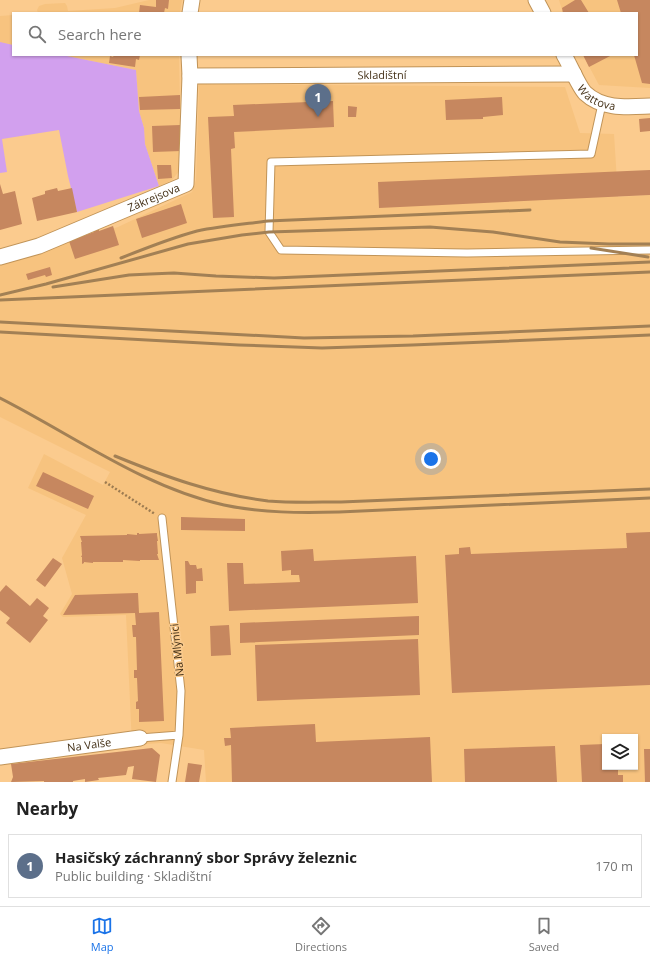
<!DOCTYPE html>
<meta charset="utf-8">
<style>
body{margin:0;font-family:"Open Sans",sans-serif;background:#f6f6f6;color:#222}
.controls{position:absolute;right:12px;bottom:12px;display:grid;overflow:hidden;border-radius:0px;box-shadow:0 1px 3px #0004}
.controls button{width:36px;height:36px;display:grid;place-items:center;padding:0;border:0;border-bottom:1px solid #e0e0e0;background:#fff;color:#222;font:20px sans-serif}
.you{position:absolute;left:431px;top:459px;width:14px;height:14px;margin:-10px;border:3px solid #fff;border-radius:50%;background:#1a73e8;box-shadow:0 0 0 6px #1a73e833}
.badge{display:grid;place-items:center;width:26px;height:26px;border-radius:50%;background:#1a73e8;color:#fff;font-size:13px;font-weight:700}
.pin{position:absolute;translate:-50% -33px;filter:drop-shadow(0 1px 2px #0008)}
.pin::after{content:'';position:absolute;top:21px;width:14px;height:12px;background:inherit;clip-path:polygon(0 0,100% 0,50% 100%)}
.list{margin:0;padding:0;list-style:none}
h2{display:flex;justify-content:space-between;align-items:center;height:52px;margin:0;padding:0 16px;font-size:17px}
h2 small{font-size:13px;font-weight:400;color:#767676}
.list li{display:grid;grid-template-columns:26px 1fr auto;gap:12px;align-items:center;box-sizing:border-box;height:64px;margin:0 8px 8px;padding:0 8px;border:1px solid #e0e0e0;border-radius:0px}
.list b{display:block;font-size:15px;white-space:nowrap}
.list p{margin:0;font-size:13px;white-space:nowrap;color:#767676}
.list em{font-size:13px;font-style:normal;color:#767676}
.icon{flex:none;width:22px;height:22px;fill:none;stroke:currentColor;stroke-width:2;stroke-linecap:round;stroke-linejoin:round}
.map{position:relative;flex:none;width:650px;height:782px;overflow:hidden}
.search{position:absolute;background:#fff;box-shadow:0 1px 3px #0004;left:12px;right:12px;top:12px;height:44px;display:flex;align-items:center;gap:10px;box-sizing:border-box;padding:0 14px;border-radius:0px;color:#767676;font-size:15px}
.sheet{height:124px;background:#fff}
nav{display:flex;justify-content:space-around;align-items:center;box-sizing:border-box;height:56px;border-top:1px solid #e0e0e0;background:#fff;font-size:11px;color:#767676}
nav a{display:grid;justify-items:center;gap:2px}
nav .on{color:#1a73e8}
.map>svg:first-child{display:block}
.built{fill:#f7c37f;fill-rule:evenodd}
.green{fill:#d2a0ee}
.building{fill:#c6875f}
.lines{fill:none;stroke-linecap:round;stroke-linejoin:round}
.service-casing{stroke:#c19458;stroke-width:9}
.minor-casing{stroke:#c19458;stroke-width:17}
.path{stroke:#9c7b51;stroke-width:2.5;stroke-dasharray:2 2;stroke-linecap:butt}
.service{stroke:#fff;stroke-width:7}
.minor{stroke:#fff;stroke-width:15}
.rail{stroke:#a28055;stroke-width:3}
.labels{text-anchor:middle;stroke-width:3;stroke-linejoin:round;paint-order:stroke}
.street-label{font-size:11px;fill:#443118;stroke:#fbcb8e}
</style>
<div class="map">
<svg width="650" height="782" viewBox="0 0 650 782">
<rect width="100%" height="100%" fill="#fbcb8e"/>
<path class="built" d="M 149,0 L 182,0 L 180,13 L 38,13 L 37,10 L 39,6 L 45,4 L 65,3 L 67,6 L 68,11 L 115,8 Z
M 559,0 L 650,0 L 650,88 L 599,85 L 583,55 L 637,55 L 637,13 L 563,13 Z
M 13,15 L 13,45 L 1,43 L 0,42 L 0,16 Z
M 62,55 L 179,55 L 181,151 L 180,170 L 172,180 L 159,186 L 145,144 L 144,128 L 139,111 L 136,70 Z
M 199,84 L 565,87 L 580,133 L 614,134 L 618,197 L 650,195 L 650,782 L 206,782 L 204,750 L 161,743 L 132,745 L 126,615 L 63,617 L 60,614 L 72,594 L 62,558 L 86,515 L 28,488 L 44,454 L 103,485 L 110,472 L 0,417 L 0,263 L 118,227 L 192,192 L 196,180 ZM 605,737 L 635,737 L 635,767 L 605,767 Z"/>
<path class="green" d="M 0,42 L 13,45 L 13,55 L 62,55 L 136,70 L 139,111 L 144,128 L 145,144 L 159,186 L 77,212 L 68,176 L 59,130 L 2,139 L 7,172 L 0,173 Z"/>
<path class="building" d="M 156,0 L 169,0 L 168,9 L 165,8 L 164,13 L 139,13 L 140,5 L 156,7 Z
M 575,0 L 581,0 L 589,13 L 563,13 L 562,8 Z
M 617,0 L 650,0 L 650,84 L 642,83 L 634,55 L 637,55 L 637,13 L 621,13 Z
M 114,55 L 140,55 L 139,60 L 136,59 L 135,67 L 109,63 L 110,56 L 113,57 Z
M 583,55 L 612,55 L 589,67 Z
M 180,95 L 180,109 L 140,110 L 139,97 Z
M 502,97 L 503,115 L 483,117 L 483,119 L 446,120 L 445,100 Z
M 333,101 L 334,127 L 234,132 L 235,148 L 231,149 L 234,217 L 213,218 L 208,117 L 234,116 L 233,105 Z
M 348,106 L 357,107 L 356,117 L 348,117 Z
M 650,118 L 650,131 L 640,132 L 639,119 Z
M 180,125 L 181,151 L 153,152 L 152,126 Z
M 157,165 L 171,165 L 172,178 L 158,179 Z
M 650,170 L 650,195 L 379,208 L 378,182 Z
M 0,184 L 3,194 L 15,191 L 22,224 L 0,230 Z
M 57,188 L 58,191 L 72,188 L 77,212 L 37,221 L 32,198 L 45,194 L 45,191 Z
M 181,204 L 187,223 L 142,238 L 136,219 Z
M 113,226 L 119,245 L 75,259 L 69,241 L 94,232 L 94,231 L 99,229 L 99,231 Z
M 50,267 L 52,275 L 46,277 L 45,275 L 28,280 L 26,274 Z
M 43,472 L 94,496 L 88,509 L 36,486 Z
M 181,517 L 245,519 L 245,531 L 181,530 Z
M 650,532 L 650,685 L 452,693 L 445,555 L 459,554 L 459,548 L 470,547 L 471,554 L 627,548 L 626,533 Z
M 137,533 L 139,533 L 139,534 L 157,533 L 157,535 L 158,541 L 157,541 L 158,554 L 157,554 L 159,560 L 140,560 L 140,561 L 123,560 L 123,562 L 93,562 L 93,563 L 84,562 L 84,563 L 82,564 L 82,557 L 81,557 L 82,555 L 81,542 L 82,542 L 80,536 L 127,535 L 127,534 L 137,535 Z
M 313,549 L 314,561 L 416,556 L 418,603 L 229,611 L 227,563 L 243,563 L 244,584 L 300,582 L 299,575 L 291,575 L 291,570 L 282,571 L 281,551 Z
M 53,558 L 62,564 L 45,587 L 36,580 Z
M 185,561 L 188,561 L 190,565 L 196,565 L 197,569 L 202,568 L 203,581 L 196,581 L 196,593 L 186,594 Z
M 6,585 L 30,606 L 37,598 L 49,608 L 43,616 L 48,620 L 30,643 L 6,623 L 10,618 L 0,610 L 0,592 Z
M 136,593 L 138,593 L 139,613 L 159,612 L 164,721 L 139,722 L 139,709 L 136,709 L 136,702 L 138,701 L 137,678 L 134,678 L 134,670 L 137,670 L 136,637 L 133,637 L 132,625 L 136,625 L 135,613 L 63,615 L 75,595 Z
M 419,616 L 419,635 L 240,643 L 240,623 Z
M 229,625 L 231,655 L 211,656 L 210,626 Z
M 418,639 L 420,695 L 257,701 L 255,645 Z
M 315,724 L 316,742 L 430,737 L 432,782 L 232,782 L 231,745 L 225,746 L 224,738 L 231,738 L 230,728 Z
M 605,744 L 605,767 L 618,767 L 618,775 L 623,775 L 623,782 L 582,782 L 580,745 Z
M 555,746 L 557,782 L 465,782 L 464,749 Z
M 152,748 L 160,755 L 156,782 L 132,779 L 134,766 L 128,767 L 126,775 L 98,778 L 99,780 L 85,782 L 85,779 L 73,781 L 73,782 L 44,782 L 44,781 L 11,782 L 13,777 L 11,764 Z
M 644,749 L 650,749 L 650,782 L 645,782 Z
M 188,763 L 202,765 L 199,782 L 185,782 Z"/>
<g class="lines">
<defs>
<path id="service" d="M 602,104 L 591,154 L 271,162 L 269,232 L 281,250 L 467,253 L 650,250
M 162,518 L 181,691 L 179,735 L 172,782
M 140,738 L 179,735"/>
<g id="minor">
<path d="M 536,0 L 543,13"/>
<path d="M 190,13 L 192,0"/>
<path id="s1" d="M 564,55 C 570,65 578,85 585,93 C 603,110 628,107 650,106"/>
<path id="s2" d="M 190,76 L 574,74"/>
<path id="s3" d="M 0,257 L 39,246 L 186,184 L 190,76 L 189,55"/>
<path id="s4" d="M 0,757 L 140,738"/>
</g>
</defs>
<use href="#service" class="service-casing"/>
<use href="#minor" class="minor-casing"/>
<path class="path" d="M 105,482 L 155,514"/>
<use href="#service" class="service"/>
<use href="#minor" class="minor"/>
<path class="rail" d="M 591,248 L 648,257
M 121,258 C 146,248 171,238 197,231 C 221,226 245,224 268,221 L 530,210
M 53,287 L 129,275 L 150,274 L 174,273 L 216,276 L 274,278 L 650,262
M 0,295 L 46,284 L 188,244 L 242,235 L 269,232 L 430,227 L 493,232 L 560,242 L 609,244 L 650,244
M 0,300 L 650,272
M 0,322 L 304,338 L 413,336 L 650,326
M 0,332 L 239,345 L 322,348 L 412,345 L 650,335
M 0,398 C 73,435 143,487 224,505 C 262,513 300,513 339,512 L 650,498
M 115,456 C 166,477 213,494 268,501 C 292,503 317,502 341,502 L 650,489"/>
</g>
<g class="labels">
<g class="street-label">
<text dy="4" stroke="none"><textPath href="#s2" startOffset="192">Skladištní</textPath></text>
<text dy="4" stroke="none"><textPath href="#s1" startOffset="56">Wattova</textPath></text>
<text dy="4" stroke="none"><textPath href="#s3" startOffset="165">Zákrejsova</textPath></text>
<text transform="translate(177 650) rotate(-96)" y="4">Na Mlýnici</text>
<text dy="4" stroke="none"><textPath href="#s4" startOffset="90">Na Valše</textPath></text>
</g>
</g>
</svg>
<div class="controls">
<button><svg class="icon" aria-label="layers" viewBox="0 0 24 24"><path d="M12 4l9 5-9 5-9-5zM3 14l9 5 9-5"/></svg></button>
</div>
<div class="you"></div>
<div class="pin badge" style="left:318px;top:117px;background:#5c6f8a">1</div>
<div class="search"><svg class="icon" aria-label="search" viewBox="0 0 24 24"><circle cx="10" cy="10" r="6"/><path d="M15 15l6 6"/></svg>Search here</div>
</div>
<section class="sheet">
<h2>Nearby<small></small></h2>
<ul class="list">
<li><span class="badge" style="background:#5c6f8a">1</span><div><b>Hasičský záchranný sbor Správy železnic</b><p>Public building · Skladištní</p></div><em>170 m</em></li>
</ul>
</section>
<nav>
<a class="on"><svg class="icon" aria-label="map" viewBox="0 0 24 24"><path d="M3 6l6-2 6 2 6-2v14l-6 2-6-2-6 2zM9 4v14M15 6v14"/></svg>Map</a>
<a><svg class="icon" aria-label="directions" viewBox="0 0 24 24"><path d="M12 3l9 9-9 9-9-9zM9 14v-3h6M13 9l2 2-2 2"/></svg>Directions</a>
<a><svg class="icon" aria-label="saved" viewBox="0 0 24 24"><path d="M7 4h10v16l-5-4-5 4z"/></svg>Saved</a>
</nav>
